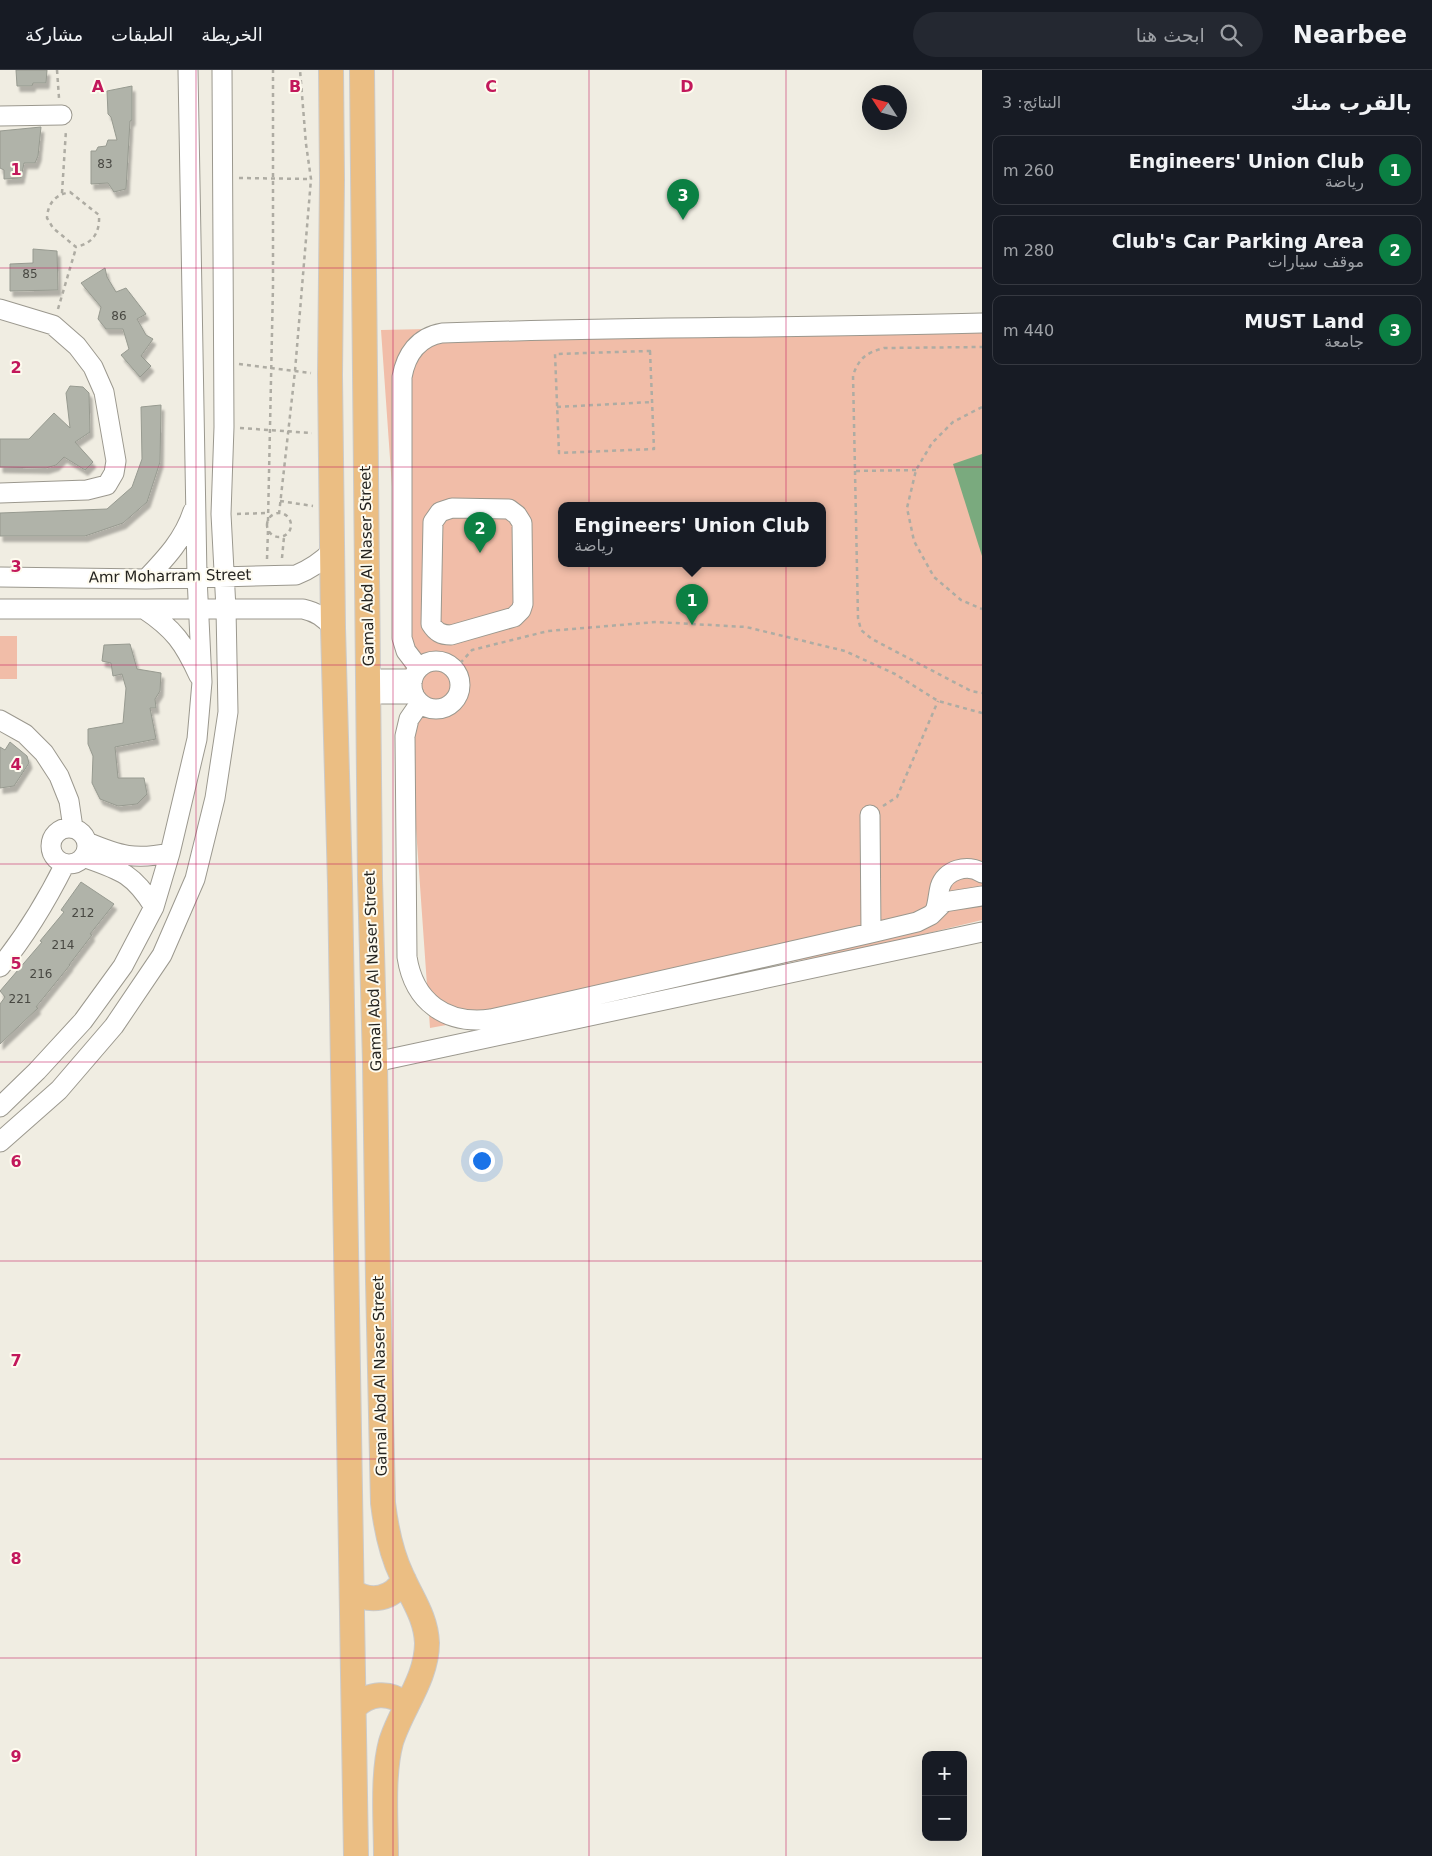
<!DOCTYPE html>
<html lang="ar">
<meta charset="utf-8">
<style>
body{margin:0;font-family:"DejaVu Sans",Cairo,sans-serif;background:#242831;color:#f1f3f6;direction:rtl}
.controls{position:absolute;right:15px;bottom:15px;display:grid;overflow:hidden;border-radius:10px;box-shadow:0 5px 20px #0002}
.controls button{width:45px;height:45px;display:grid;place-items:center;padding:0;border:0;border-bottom:1px solid #363941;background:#171b24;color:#f1f3f6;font:25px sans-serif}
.compass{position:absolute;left:862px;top:15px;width:45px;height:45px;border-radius:50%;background:#171b24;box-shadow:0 5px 20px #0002;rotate:306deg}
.you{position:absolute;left:481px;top:1090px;width:18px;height:18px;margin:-12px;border:4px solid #fff;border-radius:50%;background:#1a73e8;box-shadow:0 0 0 8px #1a73e833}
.badge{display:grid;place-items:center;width:32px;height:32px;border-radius:50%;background:#0b8043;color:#fff;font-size:16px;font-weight:700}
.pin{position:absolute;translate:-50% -41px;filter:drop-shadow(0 1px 2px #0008)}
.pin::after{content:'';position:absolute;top:26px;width:18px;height:15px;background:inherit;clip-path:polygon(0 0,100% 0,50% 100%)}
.popup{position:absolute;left:558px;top:432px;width:268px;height:65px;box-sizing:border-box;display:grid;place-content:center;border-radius:10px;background:#171b24;filter:drop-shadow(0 1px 4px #0005);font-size:16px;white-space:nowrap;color:#9ea1a6}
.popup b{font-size:19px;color:#f1f3f6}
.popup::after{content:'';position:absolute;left:50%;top:100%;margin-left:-10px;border:10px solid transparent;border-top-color:#171b24}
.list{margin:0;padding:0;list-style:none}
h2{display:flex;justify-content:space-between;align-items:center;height:65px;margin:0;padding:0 20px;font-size:21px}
h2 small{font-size:16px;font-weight:400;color:#9ea1a6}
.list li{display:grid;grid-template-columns:32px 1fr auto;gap:15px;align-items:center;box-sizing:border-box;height:70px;margin:0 10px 10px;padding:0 10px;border:1px solid #363941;border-radius:10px}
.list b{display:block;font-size:19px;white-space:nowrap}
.list p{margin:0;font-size:16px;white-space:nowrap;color:#9ea1a6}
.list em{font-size:16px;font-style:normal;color:#9ea1a6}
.icon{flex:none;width:28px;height:28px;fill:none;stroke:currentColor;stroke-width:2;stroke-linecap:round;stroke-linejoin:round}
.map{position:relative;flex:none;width:982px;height:1786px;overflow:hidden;direction:ltr}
header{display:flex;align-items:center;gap:30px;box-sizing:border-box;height:70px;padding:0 25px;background:#171b24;border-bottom:1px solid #363941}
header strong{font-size:24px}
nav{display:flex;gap:28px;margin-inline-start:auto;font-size:18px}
.search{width:350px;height:45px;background:#242831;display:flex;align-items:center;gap:12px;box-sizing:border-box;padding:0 18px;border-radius:28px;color:#9ea1a6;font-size:19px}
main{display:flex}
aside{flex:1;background:#171b24}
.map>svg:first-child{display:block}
.green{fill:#f1bda8;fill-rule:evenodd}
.water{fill:#7aaa7e}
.building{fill:#b0b3a9;stroke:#979a90;filter:url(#shadow)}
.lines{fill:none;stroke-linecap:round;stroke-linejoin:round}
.minor-casing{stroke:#9b988e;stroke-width:21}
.major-casing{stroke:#cbcac9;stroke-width:26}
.path{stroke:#aeaca3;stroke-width:2.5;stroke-dasharray:4 4;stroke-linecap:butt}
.minor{stroke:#fff;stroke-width:19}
.major{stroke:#ebbe83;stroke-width:24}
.grid{fill:none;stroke:#c2185b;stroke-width:1;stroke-opacity:0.55}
.labels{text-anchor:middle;stroke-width:4;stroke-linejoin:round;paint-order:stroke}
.number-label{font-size:12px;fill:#484842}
.street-label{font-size:15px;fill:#252420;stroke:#fefbef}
.grid-label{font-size:16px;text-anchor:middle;font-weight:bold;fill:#c2185b;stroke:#fefbef;stroke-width:4;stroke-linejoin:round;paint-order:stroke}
</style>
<header>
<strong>Nearbee</strong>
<div class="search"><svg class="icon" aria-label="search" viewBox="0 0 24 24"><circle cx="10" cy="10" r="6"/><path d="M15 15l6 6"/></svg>ابحث هنا</div>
<nav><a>الخريطة</a><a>الطبقات</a><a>مشاركة</a></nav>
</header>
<main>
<aside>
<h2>بالقرب منك<small>النتائج: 3</small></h2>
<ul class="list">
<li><span class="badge">1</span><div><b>Engineers' Union Club</b><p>رياضة</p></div><em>260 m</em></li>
<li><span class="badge">2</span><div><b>Club's Car Parking Area</b><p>موقف سيارات</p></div><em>280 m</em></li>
<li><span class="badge">3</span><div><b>MUST Land</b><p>جامعة</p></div><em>440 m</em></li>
</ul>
</aside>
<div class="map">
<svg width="982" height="1786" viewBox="0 0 982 1786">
<defs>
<filter id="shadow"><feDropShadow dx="3" dy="5.5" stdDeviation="1" flood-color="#0004"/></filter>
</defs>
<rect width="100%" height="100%" fill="#f0ede2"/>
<path class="green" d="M 982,247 L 982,850 L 867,878 L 430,958 L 381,260 ZM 562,436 L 822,436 L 822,494 L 562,494 Z
M 0,566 L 17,566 L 17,609 L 0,609 Z"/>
<path class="water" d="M 982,384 L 982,486 L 953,394 Z"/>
<path class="building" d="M 16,0 L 47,0 L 46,13 L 33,13 L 32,16 L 17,16 Z
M 132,16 L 132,50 L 130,51 L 126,119 L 114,122 L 108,113 L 91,114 L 91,81 L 96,81 L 98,77 L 106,76 L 108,70 L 117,70 L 111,47 L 108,44 L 107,21 Z
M 41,57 L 38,86 L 35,93 L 24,93 L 21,108 L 4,109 L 4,100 L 0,98 L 0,61 Z
M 33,179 L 57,181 L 58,220 L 10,221 L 10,194 L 33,193 Z
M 105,198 L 107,207 L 116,222 L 126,218 L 146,244 L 137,249 L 146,265 L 153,269 L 141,286 L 151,296 L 140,307 L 121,285 L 129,279 L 123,259 L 106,259 L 98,249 L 101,237 L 81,213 Z
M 70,316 L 83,317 L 89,323 L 90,362 L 75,372 L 93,392 L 85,400 L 64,387 L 56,395 L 46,398 L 0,397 L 0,369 L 29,369 L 54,343 L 70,358 L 66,323 Z
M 161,335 L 160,392 L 147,432 L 123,453 L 85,466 L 0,466 L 0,443 L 107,439 L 132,417 L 142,389 L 141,337 Z
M 130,574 L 137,599 L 161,603 L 160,621 L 155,629 L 156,638 L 150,638 L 156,669 L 115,677 L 118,708 L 144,708 L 147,724 L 137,734 L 118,736 L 100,729 L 92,713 L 93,686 L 88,674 L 88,659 L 123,653 L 126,618 L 122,604 L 113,606 L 111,593 L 102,591 L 104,575 Z
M 10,672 L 27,686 L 29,693 L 14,716 L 0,718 L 0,677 L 5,680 Z
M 81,812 L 114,834 L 90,864 L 92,865 L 69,895 L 70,895 L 36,937 L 38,938 L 0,974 L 0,934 L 5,927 L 0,921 L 42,872 L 40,871 L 64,842 L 61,840 Z"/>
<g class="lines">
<defs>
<path id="minor" d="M 0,46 L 62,45
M 0,239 L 53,255 L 77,276 L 93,297 L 104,322 L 116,391 L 114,403 L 107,415 L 87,420 L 0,423
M 452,438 L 509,439 L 517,445 L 522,453 L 523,534 L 521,540 L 514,547 L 451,565 C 441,565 436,562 431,554 L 433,452 L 440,442 Z
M 0,507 L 146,509 L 296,505 C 311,499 321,492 332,481
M 146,509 C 166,488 184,469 193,441
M 0,539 L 303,539 C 316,542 324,547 333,558
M 144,539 C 174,559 184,573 199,606
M412 615a24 24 0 1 1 48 0a24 24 0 1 1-48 0Z
M 419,598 L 406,581 L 402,568 L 402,307 C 406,285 418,267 442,263 C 622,257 802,258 982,253
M 369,609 L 413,609
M 369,624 L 414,624
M 420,633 L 409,649 L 405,666 L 407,887 C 414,932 446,955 491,949 L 871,863 L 917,852 L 931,845 L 944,832 L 982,826
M 0,650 L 25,664 L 44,683 L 59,706 L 69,731 L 73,758
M 870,745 L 871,863
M51 776a18 18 0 1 1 36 0a18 18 0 1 1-36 0Z
M 87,772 C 120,786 135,790 170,783
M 83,787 C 120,800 133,803 154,837
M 935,841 C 938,833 938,825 940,817 C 945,800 968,793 982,803
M 0,897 C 27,864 46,832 65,794
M 375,992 L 982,862
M 0,1037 L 37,1001 L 83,951 L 123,896 L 154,837 L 170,783 L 197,669 L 202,612 L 197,507 L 188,0
M 0,1072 L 59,1020 L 114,956 L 162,885 L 195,809 L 215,728 L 228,642 L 226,539 L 221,444 L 224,357 L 222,0"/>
<path id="major" d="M 331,0 L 332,109 L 330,305 L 333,558 L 340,814 L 356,1786
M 362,0 L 370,809 L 375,992 L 378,1211 L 383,1433 C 386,1458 391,1483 402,1506 C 412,1529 426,1547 427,1573 C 427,1609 401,1639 391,1672 C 382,1705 386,1751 386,1786
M 352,1521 C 371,1534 392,1529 404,1510
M 354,1638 C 369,1622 390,1621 407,1635"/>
</defs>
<use href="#minor" class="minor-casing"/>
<use href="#major" class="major-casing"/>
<path class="path" d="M 57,0 L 59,28
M 239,108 L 311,109
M 70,122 L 99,145 C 100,163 93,173 76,177 L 53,158 L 47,148 C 48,133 55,125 70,122 Z
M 62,123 L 66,60
M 58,239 L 76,178
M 650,281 L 654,379 L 559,383 L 555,284 Z
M 239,294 L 311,303
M 557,337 L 652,332
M 982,337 L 953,352 L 932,373 L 916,400 L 907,438 L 914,471 L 934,507 L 961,530 L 982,539
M 240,358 L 312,363
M 916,400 L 855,401 L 853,305 C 860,287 866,283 884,278 L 982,277
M 855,401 L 858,548 L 861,560 L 872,569 L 971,621 L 982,623
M 280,431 L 313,436
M267 455a12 12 0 1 1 24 0a12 12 0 1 1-24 0Z
M 237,444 L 268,443
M 279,444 L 295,301 L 311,109 L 306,74 L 300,0
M 268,451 L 273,216 L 273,0
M 282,488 L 284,467
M 267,489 L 268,460
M 455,599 L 472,580 L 548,561 L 656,552 L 746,557 L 845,581 L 895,604 L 938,631 L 982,643
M 883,736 L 897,727 L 938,631"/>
<use href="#minor" class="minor"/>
<use href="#major" class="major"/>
</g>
<path class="grid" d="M 196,0 L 196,1786M 393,0 L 393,1786M 589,0 L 589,1786M 786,0 L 786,1786M 0,198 L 982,198M 0,397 L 982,397M 0,595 L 982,595M 0,794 L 982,794M 0,992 L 982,992M 0,1191 L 982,1191M 0,1389 L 982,1389M 0,1588 L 982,1588"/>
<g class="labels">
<g class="number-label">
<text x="105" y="98">83</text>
<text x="30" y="208">85</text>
<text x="119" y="250">86</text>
<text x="83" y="847">212</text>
<text x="63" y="879">214</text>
<text x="41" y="908">216</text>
<text x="20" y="933">221</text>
</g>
<g class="street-label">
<text transform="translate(367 496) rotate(-91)" y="5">Gamal Abd Al Naser Street</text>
<text transform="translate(170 506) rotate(-1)" y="5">Amr Moharram Street</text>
<text transform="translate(373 901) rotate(-92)" y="5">Gamal Abd Al Naser Street</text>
<text transform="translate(380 1306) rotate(-91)" y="5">Gamal Abd Al Naser Street</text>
</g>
</g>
<g class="grid-label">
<text x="98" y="22">A</text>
<text x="295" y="22">B</text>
<text x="491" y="22">C</text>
<text x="687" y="22">D</text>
<text x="16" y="105">1</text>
<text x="16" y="303">2</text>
<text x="16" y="502">3</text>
<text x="16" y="700">4</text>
<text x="16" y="899">5</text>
<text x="16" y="1097">6</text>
<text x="16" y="1296">7</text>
<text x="16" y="1494">8</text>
<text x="16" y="1692">9</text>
</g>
</svg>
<div class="controls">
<button>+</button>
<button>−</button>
</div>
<svg class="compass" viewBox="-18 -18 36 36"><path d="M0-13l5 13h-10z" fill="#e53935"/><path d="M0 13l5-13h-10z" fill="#9ea1a6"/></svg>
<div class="you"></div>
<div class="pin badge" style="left:692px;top:555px">1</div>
<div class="popup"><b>Engineers' Union Club</b>رياضة</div>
<div class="pin badge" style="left:480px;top:483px">2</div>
<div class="pin badge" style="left:683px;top:150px">3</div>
</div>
</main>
